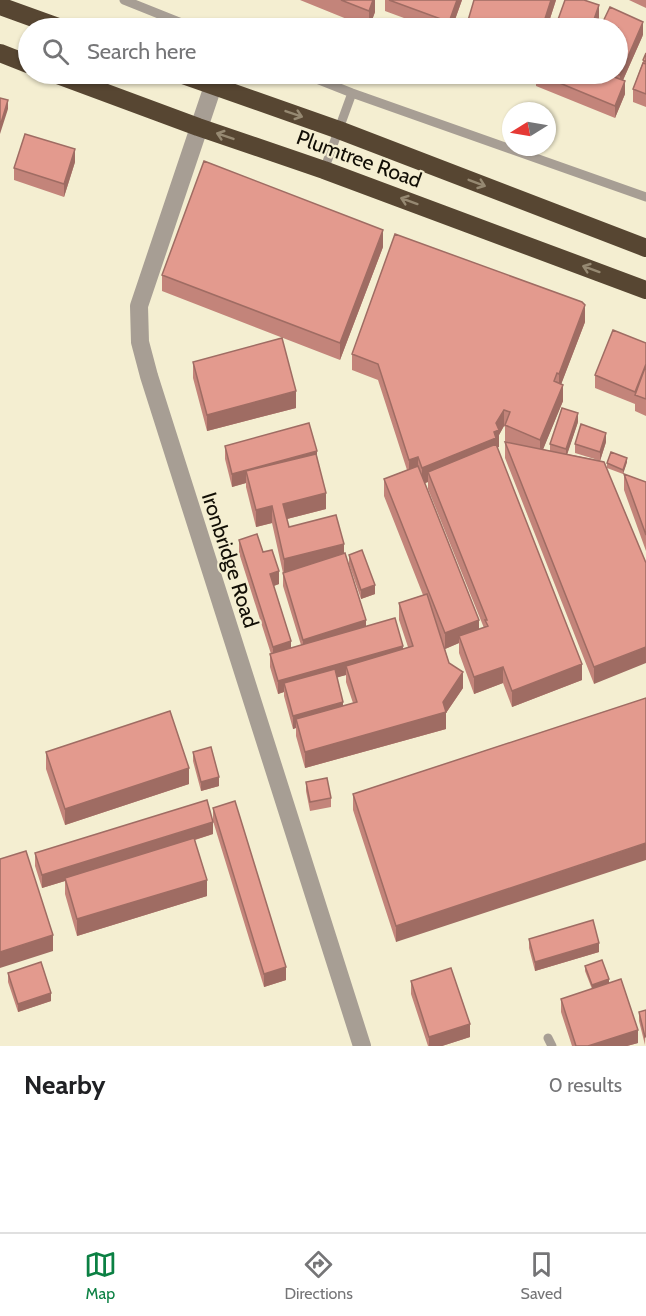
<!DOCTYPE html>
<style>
body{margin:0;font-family:Cabin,sans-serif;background:#f6f6f6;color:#202124}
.compass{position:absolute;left:502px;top:102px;width:54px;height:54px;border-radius:50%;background:#fff;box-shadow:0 2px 4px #0004;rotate:259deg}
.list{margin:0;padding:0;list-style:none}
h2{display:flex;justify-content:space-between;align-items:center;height:78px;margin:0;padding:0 24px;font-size:26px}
h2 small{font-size:20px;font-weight:400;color:#757577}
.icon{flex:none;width:33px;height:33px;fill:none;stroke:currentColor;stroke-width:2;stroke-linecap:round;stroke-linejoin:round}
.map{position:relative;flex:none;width:646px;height:1046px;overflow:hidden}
.search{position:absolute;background:#fff;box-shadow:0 2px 4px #0004;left:18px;right:18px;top:18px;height:66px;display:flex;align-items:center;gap:15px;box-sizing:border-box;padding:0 21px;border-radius:33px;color:#757577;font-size:22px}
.sheet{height:186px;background:#fff}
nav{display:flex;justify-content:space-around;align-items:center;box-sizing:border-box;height:84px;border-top:2px solid #e0e0e0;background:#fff;font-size:16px;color:#757577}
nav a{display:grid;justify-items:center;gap:3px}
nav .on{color:#0b8043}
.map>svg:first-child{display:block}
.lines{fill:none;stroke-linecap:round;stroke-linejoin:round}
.lane{stroke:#a79e94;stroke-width:9}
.street{stroke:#a79e94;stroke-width:18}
.highway{stroke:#574632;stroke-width:18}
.wall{fill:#c3847a;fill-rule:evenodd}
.shaded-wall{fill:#9f6c63}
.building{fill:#e39a8e;stroke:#9f6c63;stroke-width:1.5}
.oneway{stroke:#968972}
.labels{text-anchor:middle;stroke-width:4.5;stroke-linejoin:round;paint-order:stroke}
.street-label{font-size:21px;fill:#110e05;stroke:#f4eed1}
</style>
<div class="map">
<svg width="646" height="1046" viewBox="0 0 646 1046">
<rect width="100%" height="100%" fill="#f4eed1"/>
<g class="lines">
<path class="lane" d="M 124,0 L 194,28
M 304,74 L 352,93 L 646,197
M 324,170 L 352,93
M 548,1038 L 552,1046"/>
<path class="street" d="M 213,86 L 139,306 L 140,342 L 149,376 L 362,1046"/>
<path class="highway" d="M 0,6 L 61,28
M 0,53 L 28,64
M 55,74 L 198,127 L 324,170 L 646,290
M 180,74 L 339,130 L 646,248"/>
</g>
<path class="wall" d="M 300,0 L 375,0 L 375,12 L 369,28 Z
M 385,0 L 462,0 L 452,28 L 431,28 L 385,11 Z
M 556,0 L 547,28 L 467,28 L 467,24 Z
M 629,0 L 646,0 L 646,8 Z
M 643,35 L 623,80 L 625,94 L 615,118 L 536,86 L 536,74 L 618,74 Z
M 646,53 L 646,107 L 633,102 L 633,89 Z
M 75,162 L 64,197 L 14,180 L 14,168 Z
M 383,247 L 340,360 L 162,291 L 162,275 Z
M 585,322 L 561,384 L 563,401 L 543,449 L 550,451 L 550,444 L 578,422 L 567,454 L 598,460 L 575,453 L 575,444 L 606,442 L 600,461 L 607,468 L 607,463 L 627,462 L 623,474 L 607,468 L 594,684 L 505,458 L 505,442 L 506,442 L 505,442 L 505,427 L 504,426 L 499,435 L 499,447 L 497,447 L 582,680 L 512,707 L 503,683 L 474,694 L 459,653 L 459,643 L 445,649 L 449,663 L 463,688 L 446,713 L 446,729 L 305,768 L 296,736 L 296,728 L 293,729 L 284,696 L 284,692 L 278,694 L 270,667 L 270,654 L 271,654 L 239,553 L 239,540 L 263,552 L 279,584 L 274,586 L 291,648 L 301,645 L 283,586 L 283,573 L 272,523 L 256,527 L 246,487 L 246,483 L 232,487 L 225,459 L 225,446 L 317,456 L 326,509 L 287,519 L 289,527 L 344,554 L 366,626 L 403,649 L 408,647 L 399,620 L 399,603 L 423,595 L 384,496 L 384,479 L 407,470 L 378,380 L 352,370 L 352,354 ZM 428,482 L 428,489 L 484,628 L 479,629 L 425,483 ZM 346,675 L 346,682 L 353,703 L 343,706 L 337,677 Z
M 646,343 L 646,416 L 635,411 L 635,404 L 595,388 L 595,375 Z
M 193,362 L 296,408 L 207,431 L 193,378 Z
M 624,474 L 646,482 L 646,551 L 624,490 Z
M 349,555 L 375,594 L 361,599 L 349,564 Z
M 646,698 L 396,942 L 353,810 L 353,794 Z
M 46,752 L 189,784 L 65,825 L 46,769 Z
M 193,752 L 219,786 L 201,791 L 193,761 Z
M 306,782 L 331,798 L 331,807 L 310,811 L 306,791 Z
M 213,808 L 286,980 L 264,987 L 213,821 Z
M 213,834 L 195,840 L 207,896 L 77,936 L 65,894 L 65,881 L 42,888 L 35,866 L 35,853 Z
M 529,939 L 599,952 L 535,971 L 529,948 Z
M 585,966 L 609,983 L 638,1043 L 627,1046 L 572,1046 L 561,1012 L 561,999 L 592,989 L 585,971 Z
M 8,973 L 51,1001 L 18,1012 L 8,982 Z
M 411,981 L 470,1037 L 442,1046 L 428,1046 L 411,994 Z
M 646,1010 L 645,1045 L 639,1021 L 639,1012 Z"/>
<path class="shaded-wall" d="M 373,0 L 375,0 L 375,12 L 369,28 L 369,11 Z
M 457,0 L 462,0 L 452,28 L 449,28 L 449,22 Z
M 551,0 L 556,0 L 547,28 L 542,28 Z
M 599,5 L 599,18 L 595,28 L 591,28 Z
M 643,22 L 643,35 L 620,87 L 620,75 Z
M 625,81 L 625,94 L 615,118 L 615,106 Z
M 8,100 L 8,109 L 0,134 L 0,126 Z
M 75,149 L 75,162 L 64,197 L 64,184 Z
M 383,230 L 383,247 L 340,360 L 340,343 Z
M 585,305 L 585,322 L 559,390 L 559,374 Z
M 563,385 L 563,401 L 540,457 L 540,440 Z
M 296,391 L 296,408 L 207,431 L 207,415 Z
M 504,410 L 504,426 L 499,435 L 499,447 L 428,472 L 428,482 L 422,484 L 422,468 L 494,432 L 496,423 Z
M 578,413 L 578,422 L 566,458 L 566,449 Z
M 606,433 L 606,442 L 600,461 L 600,452 Z
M 317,451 L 317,463 L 246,471 L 246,483 L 232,487 L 232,474 Z
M 418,457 L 418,473 L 409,476 L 409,460 Z
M 627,458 L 627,462 L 623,474 L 623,470 Z
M 326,493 L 326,509 L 283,520 L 283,504 Z
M 272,506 L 272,523 L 256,527 L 256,510 Z
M 344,544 L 344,561 L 284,576 L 284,559 Z
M 279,571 L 279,584 L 270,587 L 270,574 Z
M 375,585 L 375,594 L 361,599 L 361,590 Z
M 366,620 L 366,633 L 303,653 L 303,640 Z
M 479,620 L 479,636 L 459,636 L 459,643 L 445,649 L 445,633 Z
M 291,641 L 291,654 L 273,660 L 273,647 Z
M 403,646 L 403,659 L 346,666 L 346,675 L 287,692 L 284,683 L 284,692 L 278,694 L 278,681 Z
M 646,647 L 646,663 L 594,684 L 594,667 Z
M 582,664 L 582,680 L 512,707 L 512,691 Z
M 503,667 L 503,683 L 474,694 L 474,677 Z
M 463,672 L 463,688 L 446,713 L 446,729 L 305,768 L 305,752 L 443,702 Z
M 343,702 L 343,715 L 296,719 L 296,728 L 293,729 L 293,716 Z
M 189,768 L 189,784 L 65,825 L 65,809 Z
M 219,777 L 219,786 L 201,791 L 201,782 Z
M 213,822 L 213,834 L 66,880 L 65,878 L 65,881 L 42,888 L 42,875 Z
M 646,843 L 646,860 L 396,942 L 396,926 Z
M 207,880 L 207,896 L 77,936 L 77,919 Z
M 53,935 L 53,951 L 0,968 L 0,952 Z
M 599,943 L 599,952 L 535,971 L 535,962 Z
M 286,967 L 286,980 L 264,987 L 264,974 Z
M 609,979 L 609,983 L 592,990 L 592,985 Z
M 51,993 L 51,1001 L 18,1012 L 18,1004 Z
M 470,1024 L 470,1037 L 442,1046 L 429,1046 L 429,1037 Z
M 638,1030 L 638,1043 L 627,1046 L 588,1046 Z"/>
<path class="building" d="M 341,0 L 373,0 L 369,11 Z
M 389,0 L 457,0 L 449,22 Z
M 474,0 L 551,0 L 542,28 L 483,28 L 467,24 Z
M 565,0 L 584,0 L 599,5 L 591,28 L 555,28 Z
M 610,7 L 643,22 L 620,75 L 617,74 L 618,28 L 600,28 Z
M 646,53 L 646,62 L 643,60 Z
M 643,63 L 646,64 L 646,94 L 633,89 Z
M 538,74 L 606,74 L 625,81 L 615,106 Z
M 0,98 L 8,100 L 0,126 Z
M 25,134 L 75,149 L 64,184 L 14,168 Z
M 204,161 L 383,230 L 340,343 L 162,275 Z
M 395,234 L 582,302 L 585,305 L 559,374 L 557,373 L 554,381 L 563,385 L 540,440 L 505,425 L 510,412 L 504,410 L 496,423 L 499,430 L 494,432 L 496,438 L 422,468 L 418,457 L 409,460 L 378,364 L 352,354 Z
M 613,330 L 646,343 L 646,364 L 635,392 L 595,375 Z
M 282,338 L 296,391 L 207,415 L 193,362 Z
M 646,365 L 646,399 L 635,395 Z
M 562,408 L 578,413 L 566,449 L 550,444 Z
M 309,423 L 317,451 L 232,474 L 225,446 Z
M 581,424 L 606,433 L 600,452 L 575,444 Z
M 505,442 L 604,462 L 646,563 L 646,647 L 594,667 Z
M 496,444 L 582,664 L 512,691 L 503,667 L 474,677 L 459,636 L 488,626 L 485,620 L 487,620 L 428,472 Z
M 611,452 L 627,458 L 623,470 L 607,463 Z
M 316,454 L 326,493 L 283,504 L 289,527 L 336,515 L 344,544 L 284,559 L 272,506 L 256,510 L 246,471 Z
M 418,466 L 479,620 L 445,633 L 384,479 Z
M 624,474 L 646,482 L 646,535 Z
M 257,534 L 263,552 L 272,550 L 279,571 L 270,574 L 291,641 L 273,647 L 239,540 Z
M 362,550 L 375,585 L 361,590 L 349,555 Z
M 345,553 L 366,620 L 303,640 L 283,573 Z
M 427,594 L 449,663 L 463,672 L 443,702 L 446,712 L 305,752 L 296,719 L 357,702 L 346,666 L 413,646 L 399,603 Z
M 395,618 L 403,646 L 278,681 L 270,654 Z
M 335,669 L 343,702 L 293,716 L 284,683 Z
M 646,698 L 646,843 L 396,926 L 353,794 Z
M 170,711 L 189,768 L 65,809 L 46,752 Z
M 211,747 L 219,777 L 201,782 L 193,752 Z
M 327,778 L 331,798 L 310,802 L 306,782 Z
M 207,800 L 213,822 L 42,875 L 35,853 Z
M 235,801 L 286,967 L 264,974 L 213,808 Z
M 194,838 L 207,880 L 77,919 L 65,878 Z
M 26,851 L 53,935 L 0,952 L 0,859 Z
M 593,920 L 599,943 L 535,962 L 529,939 Z
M 602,960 L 609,979 L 592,985 L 585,966 Z
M 41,962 L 51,993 L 18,1004 L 8,973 Z
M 451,968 L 470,1024 L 429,1037 L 411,981 Z
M 621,979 L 638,1030 L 588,1046 L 576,1046 L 561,999 Z
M 646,1010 L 646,1036 L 645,1037 L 639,1012 Z"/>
<defs><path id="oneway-shaft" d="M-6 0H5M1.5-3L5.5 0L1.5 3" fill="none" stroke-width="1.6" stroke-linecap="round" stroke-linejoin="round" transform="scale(1.5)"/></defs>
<g class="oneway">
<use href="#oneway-shaft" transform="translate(294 114) rotate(19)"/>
<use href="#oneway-shaft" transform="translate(225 136) rotate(-161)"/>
<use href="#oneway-shaft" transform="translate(477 183) rotate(21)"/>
<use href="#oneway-shaft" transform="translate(409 201) rotate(-160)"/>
<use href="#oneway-shaft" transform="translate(591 269) rotate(-160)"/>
</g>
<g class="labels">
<g class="street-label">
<text transform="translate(359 159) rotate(20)" y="7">Plumtree Road</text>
<text transform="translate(230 560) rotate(72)" y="7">Ironbridge Road</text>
</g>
</g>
</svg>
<svg class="compass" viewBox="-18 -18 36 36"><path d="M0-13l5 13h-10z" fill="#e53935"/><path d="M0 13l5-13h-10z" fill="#757577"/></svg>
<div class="search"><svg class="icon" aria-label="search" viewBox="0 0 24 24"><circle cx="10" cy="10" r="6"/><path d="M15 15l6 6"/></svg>Search here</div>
</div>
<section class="sheet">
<h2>Nearby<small>0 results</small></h2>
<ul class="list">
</ul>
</section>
<nav>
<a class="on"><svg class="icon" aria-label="map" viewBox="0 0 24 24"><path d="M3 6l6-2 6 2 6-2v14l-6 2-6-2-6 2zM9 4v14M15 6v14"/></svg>Map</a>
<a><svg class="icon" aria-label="directions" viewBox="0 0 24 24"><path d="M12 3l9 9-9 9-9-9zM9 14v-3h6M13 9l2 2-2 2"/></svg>Directions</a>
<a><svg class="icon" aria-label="saved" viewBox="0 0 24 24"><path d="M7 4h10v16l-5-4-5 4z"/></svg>Saved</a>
</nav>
